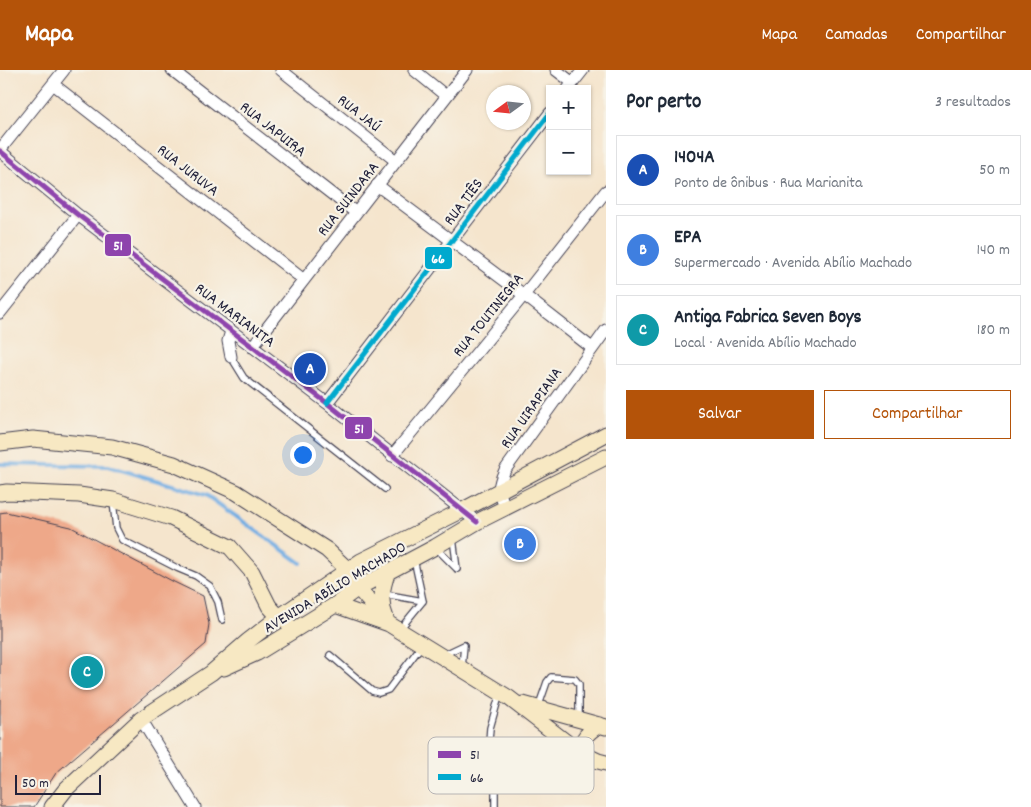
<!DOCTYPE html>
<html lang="pt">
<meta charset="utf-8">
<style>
body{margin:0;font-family:Dekko,sans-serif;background:#f6f6f7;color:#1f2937}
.controls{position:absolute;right:15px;top:15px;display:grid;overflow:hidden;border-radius:0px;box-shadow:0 1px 4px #0004}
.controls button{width:45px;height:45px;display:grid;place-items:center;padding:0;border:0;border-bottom:1px solid #e0e1e3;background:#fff;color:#1f2937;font:25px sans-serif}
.compass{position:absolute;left:486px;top:15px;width:45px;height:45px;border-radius:50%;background:#fff;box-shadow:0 1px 4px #0004;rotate:255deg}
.scale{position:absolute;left:15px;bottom:12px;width:86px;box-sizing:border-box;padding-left:5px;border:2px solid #22223b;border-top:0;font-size:14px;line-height:18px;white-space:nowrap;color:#22223b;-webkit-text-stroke:4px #f7f3e8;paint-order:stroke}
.you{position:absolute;left:302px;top:384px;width:18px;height:18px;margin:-12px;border:4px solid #fff;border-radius:50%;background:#1a73e8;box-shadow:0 0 0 8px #1a73e833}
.badge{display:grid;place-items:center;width:32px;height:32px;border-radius:50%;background:#b45309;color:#fff;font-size:16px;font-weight:700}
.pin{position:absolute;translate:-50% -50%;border:2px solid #fff;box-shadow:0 1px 5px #0006}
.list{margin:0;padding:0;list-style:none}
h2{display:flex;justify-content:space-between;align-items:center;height:65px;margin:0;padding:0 20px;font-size:21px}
h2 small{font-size:16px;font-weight:400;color:#747a83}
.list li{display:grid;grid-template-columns:32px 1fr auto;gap:15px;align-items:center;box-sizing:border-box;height:70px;margin:0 10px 10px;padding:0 10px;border:1px solid #e0e1e3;border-radius:0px}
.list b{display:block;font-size:19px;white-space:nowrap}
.list p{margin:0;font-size:16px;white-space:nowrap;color:#747a83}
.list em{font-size:16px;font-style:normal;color:#747a83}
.actions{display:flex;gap:10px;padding:15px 20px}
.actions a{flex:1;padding:11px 0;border:1px solid #b45309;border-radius:0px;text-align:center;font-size:18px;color:#b45309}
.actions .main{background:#b45309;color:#fff}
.map{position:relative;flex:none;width:606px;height:737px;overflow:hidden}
header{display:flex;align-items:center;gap:30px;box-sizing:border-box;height:70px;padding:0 25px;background:#b45309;color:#fff}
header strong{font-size:24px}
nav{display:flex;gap:28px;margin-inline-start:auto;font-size:18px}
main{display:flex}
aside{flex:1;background:#fff}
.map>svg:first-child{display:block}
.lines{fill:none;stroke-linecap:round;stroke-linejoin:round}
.stream{stroke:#72ade3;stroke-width:4}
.building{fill:#eea889}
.service-casing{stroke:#423f51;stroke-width:8}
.minor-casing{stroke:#423f51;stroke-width:13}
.secondary-casing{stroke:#423f51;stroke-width:17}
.service{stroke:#fff;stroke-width:5.5}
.minor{stroke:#fff;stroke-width:11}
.secondary{stroke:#f7e8c3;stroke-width:15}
.bus-1-casing{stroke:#f7f3e8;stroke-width:9}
.bus-2-casing{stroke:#f7f3e8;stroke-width:9}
.bus-1{stroke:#8e44ad;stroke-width:5}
.bus-2{stroke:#00a9ce;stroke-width:5}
.labels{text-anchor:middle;stroke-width:4.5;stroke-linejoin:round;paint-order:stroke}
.street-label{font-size:16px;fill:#22223b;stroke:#f7f3e8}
.key{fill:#f7f3e8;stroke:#b7b4b4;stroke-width:1}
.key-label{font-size:14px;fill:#22223b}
.line-badge{stroke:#f7f3e8;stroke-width:2}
.badge-label{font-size:14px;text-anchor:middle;font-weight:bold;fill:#fff}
</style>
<header>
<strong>Mapa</strong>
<nav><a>Mapa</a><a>Camadas</a><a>Compartilhar</a></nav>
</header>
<main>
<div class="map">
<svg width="606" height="737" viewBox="0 0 606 737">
<rect width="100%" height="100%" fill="#f7f3e8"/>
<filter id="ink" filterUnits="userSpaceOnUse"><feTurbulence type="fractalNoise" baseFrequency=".02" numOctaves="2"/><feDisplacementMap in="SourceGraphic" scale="10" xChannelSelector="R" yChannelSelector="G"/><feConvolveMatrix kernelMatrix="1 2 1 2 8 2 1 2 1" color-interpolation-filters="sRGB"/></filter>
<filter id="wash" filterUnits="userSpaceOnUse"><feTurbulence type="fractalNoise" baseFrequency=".0096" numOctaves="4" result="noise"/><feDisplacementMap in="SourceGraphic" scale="20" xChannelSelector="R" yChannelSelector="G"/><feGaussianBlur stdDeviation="1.12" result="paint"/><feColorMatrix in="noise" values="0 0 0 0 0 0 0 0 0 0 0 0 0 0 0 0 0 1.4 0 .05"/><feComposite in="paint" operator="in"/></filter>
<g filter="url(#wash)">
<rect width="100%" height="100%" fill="#f5e5cd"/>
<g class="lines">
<path class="stream" d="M 0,394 L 108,396 L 206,425 L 301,493"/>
</g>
<g id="blocks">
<path class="building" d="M 6,442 L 71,457 L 174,512 L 203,526 L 209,554 L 206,574 L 56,703 L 34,737 L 0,737 L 0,443 Z"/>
</g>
</g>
<g filter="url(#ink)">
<use href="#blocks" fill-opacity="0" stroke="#423f51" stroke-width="1"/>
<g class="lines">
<defs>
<path id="service" d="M 231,287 L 244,308 L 385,419
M 113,432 L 116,458 L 122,470 L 177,498 L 196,506 L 210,516 L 218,532 L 222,550
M 453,468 L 457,499
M 436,478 L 456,498
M 384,524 L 423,531 L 414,489
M 400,559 L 423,531
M 330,585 L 372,621 L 379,623 L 388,620 L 422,575
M 443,585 L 464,575 L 462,598
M 538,638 L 547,612 L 551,607 L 575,609 L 579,614 L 579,648
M 495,737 L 495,709 L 489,671 L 490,658 L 500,623"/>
<path id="minor" d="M 172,0 L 355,142
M 281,0 L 396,91
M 414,0 L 446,26
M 556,0 L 573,13
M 53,14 L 304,210
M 568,19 L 583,0
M 0,80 L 64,0
M 0,81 L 78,145 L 327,333 L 477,452
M 377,115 L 524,225 L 592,278
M 0,243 L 78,145
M 252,277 L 467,0
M 231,287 L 228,271 L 231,261
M 327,333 L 550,43
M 392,386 L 524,225 L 606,121
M 505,437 C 498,420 497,417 505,400 L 606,260
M 141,649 L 195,737"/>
<path id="secondary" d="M 0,373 L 33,369 L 112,377 L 174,394 L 236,422 L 327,480 L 348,500 L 358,518 L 389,554
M 0,423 L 7,422 L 79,425 L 113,430 L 171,448 L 230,477 L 252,502 L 269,536 L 279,547 L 287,552
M 335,535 L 389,554 L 509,628 L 579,682 L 598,691 L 606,693
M 386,548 C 379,532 382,518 388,501
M 224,598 L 257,583 L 335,535 L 358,518 L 435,477 L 477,452 L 606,387
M 523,634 L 606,657
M 579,682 C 583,668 587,662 600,655
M 52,737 L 66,719 L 141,649 L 211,603 L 248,571 L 279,547 L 361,491 L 463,440 L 606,364"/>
</defs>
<use href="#service" class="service-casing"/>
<use href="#minor" class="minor-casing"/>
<use href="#secondary" class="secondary-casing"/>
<use href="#service" class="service"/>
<use href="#minor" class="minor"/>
<use href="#secondary" class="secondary"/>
<defs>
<path id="bus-1" d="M 0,81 L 78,145 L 327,333 L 477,452"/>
<path id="bus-2" d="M 327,333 L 550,43"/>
</defs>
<use href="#bus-1" class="bus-1-casing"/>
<use href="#bus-2" class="bus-2-casing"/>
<use href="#bus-1" class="bus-1"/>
<use href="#bus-2" class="bus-2"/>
</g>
</g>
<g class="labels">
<g class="street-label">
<text transform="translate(360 42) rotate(38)" y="6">RUA JAÚ</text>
<text transform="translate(274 58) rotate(38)" y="6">RUA JAPUIRA</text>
<text transform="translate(189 99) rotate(38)" y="6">RUA JURUVA</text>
<text transform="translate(347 128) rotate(-52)" y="6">RUA SUINDARA</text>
<text transform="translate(462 131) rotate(-53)" y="6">RUA TIÊS</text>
<text transform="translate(236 244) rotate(37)" y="6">RUA MARIANITA</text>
<text transform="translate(487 244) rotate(-51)" y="6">RUA TOUTINEGRA</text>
<text transform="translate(530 337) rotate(-55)" y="6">RUA UIRAPIANA</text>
<text transform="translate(334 516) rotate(-31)" y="6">AVENIDA ABÍLIO MACHADO</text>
</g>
</g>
<rect x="428" y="667" width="166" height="57" rx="8" class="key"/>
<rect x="438" y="681" width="23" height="7" fill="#8e44ad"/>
<rect x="438" y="704" width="23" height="6" fill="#00a9ce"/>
<g class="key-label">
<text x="470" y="689">51</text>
<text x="470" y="712">66</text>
</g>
<g class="line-badge">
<rect x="104" y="163" width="28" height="24" rx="5" fill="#8e44ad"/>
<rect x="424" y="176" width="29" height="24" rx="5" fill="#00a9ce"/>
<rect x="344" y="346" width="29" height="24" rx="5" fill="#8e44ad"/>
</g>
<g class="badge-label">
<text x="118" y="180">51</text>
<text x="438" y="193">66</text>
<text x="359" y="363">51</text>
</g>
</svg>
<div class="controls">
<button>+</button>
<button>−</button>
</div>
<svg class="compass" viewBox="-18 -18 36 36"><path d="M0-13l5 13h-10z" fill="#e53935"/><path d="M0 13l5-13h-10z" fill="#747a83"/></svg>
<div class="scale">50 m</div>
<div class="you"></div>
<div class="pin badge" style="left:310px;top:299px;background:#1a4fb4">A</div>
<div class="pin badge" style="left:520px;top:474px;background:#3f7fe0">B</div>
<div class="pin badge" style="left:87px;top:602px;background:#0f9aa8">C</div>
</div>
<aside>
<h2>Por perto<small>3 resultados</small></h2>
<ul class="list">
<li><span class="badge" style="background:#1a4fb4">A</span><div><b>1404A</b><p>Ponto de ônibus · Rua Marianita</p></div><em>50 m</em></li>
<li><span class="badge" style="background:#3f7fe0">B</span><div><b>EPA</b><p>Supermercado · Avenida Abílio Machado</p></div><em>140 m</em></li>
<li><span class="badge" style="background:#0f9aa8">C</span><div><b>Antiga Fabrica Seven Boys</b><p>Local · Avenida Abílio Machado</p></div><em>180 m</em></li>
</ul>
<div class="actions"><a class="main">Salvar</a><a>Compartilhar</a></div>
</aside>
</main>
